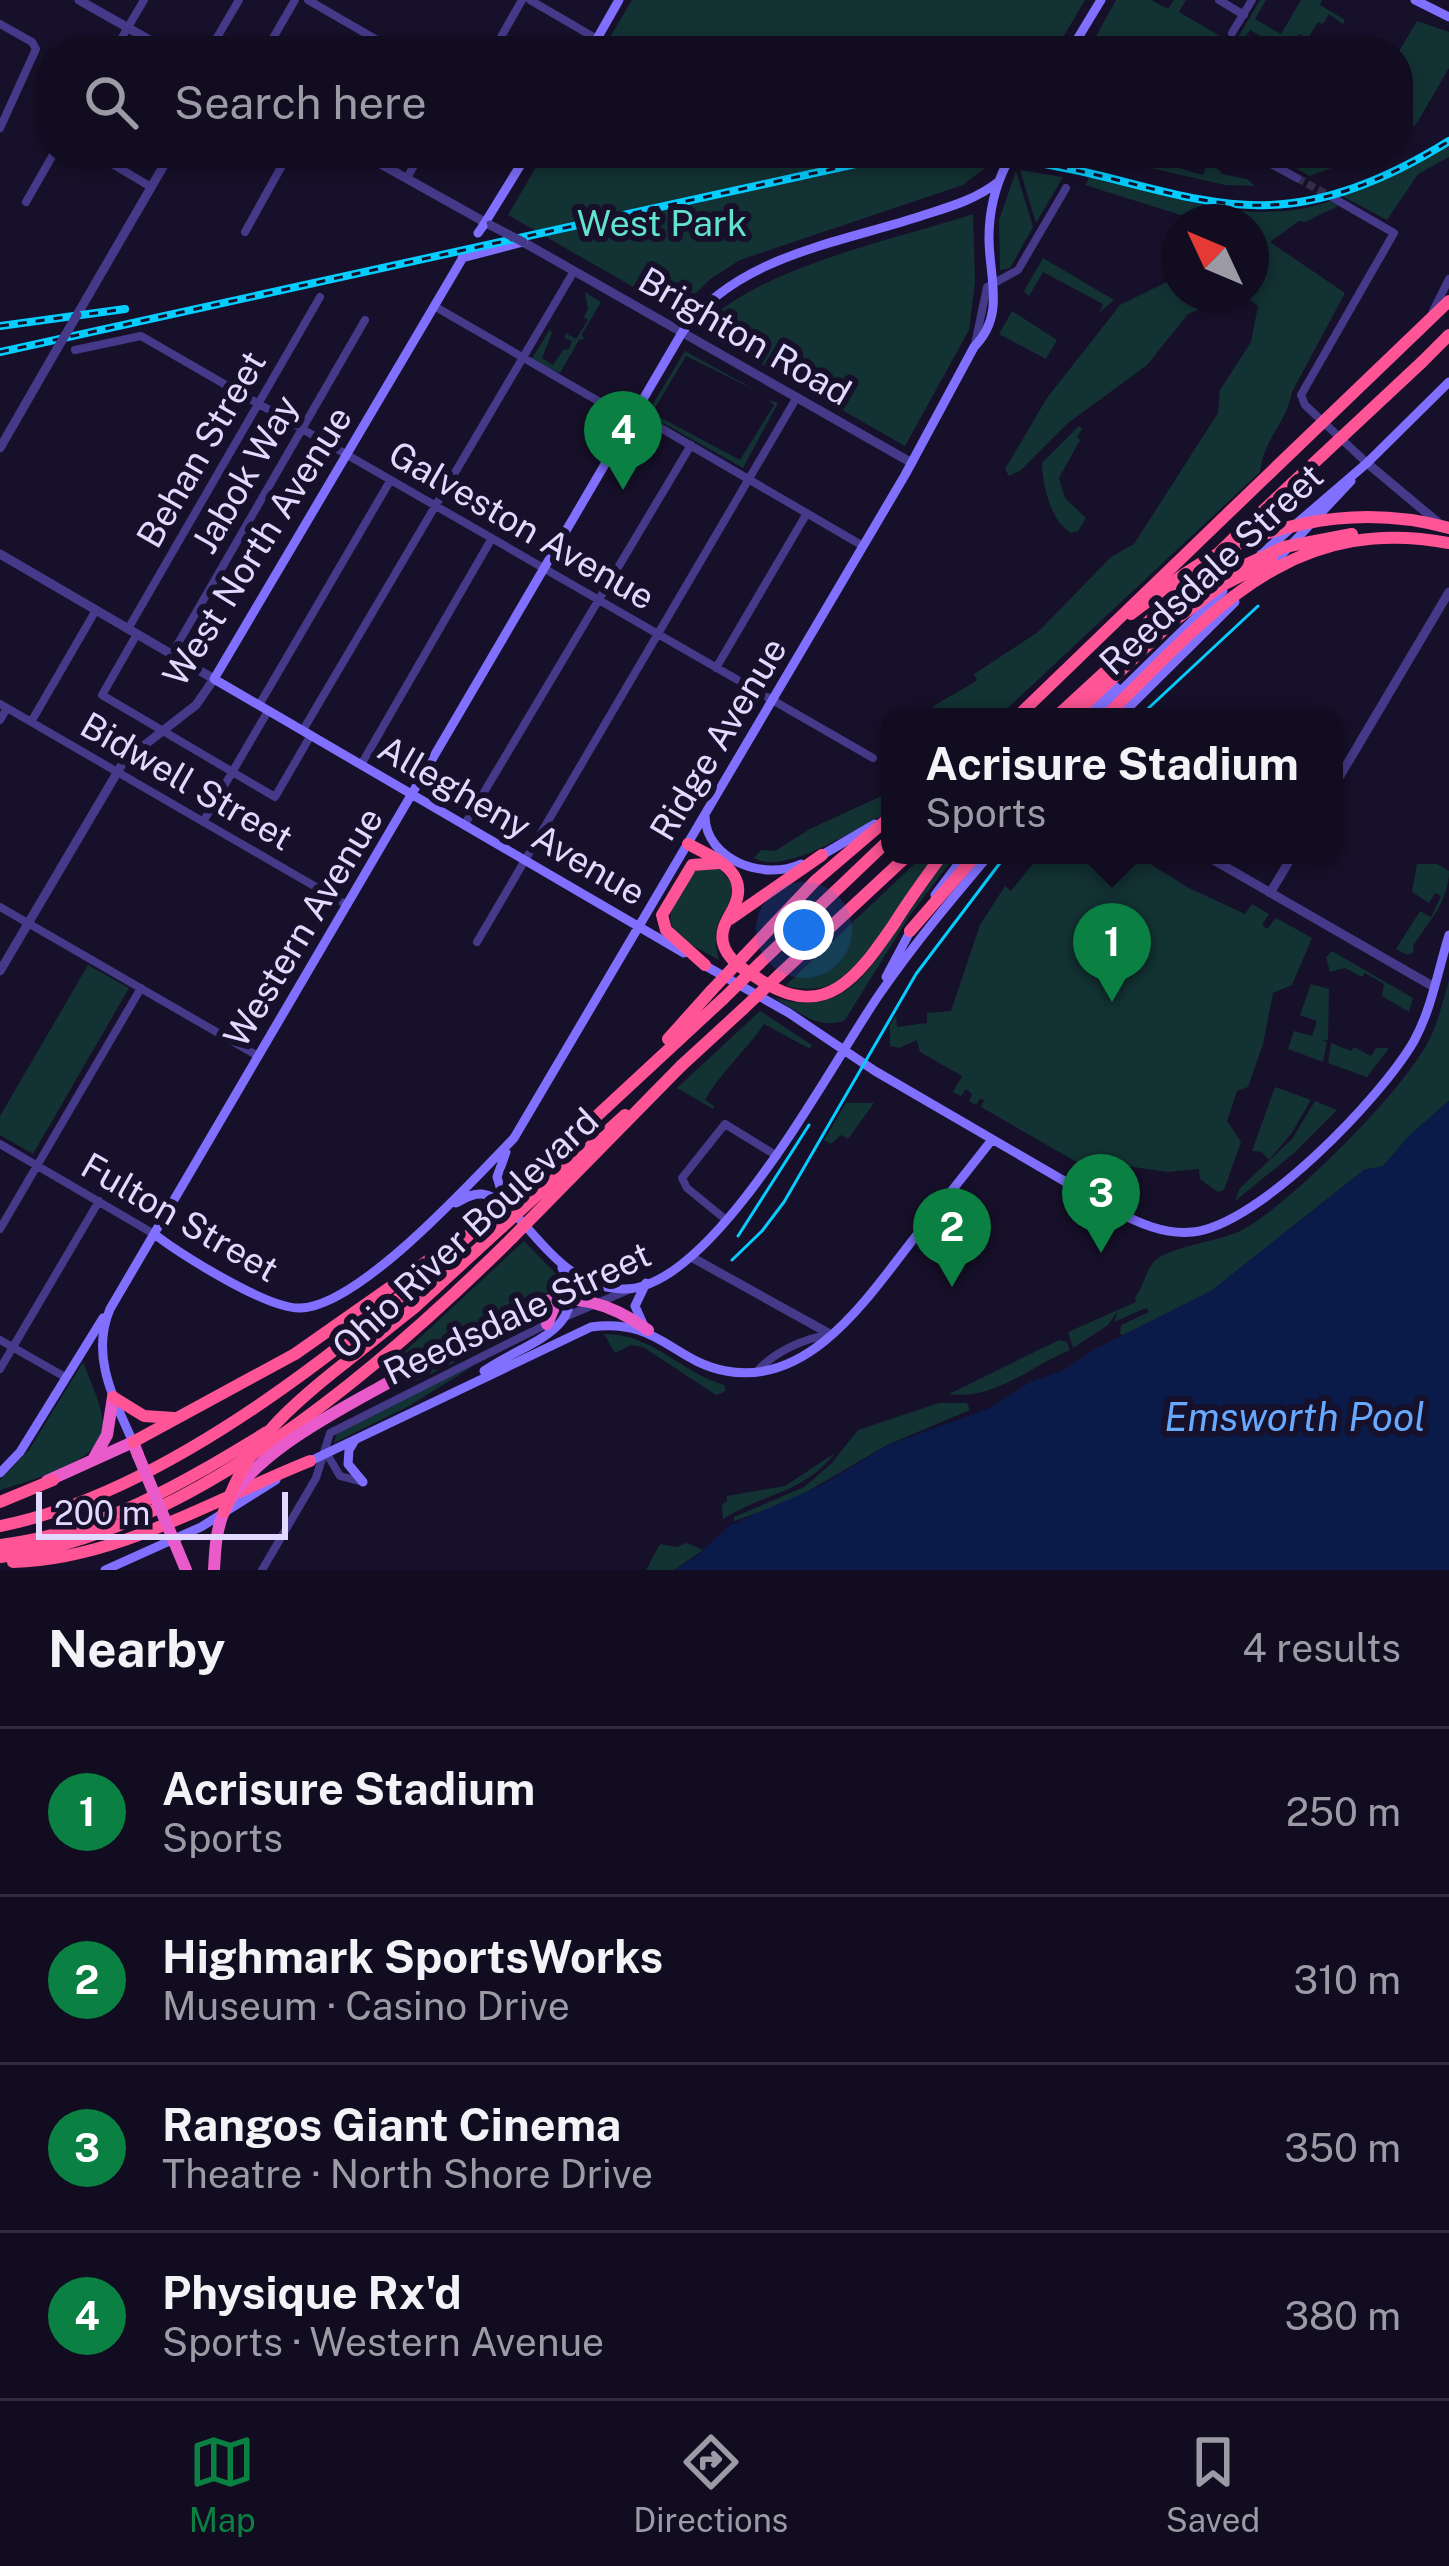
<!DOCTYPE html>
<meta charset="utf-8">
<style>
body{margin:0;font-family:"Public Sans",sans-serif;background:#1a1529;color:#f1f3f6}
.compass{position:absolute;left:1161px;top:204px;width:108px;height:108px;border-radius:50%;background:#110c20;box-shadow:0 6px 18px #0003;rotate:314deg}
.scale{position:absolute;left:36px;bottom:30px;width:252px;box-sizing:border-box;padding-left:12px;border:6px solid #e1d9ff;border-top:0;font-size:33px;line-height:42px;white-space:nowrap;color:#e1d9ff;-webkit-text-stroke:9px #17102a;paint-order:stroke}
.you{position:absolute;left:804px;top:930px;width:42px;height:42px;margin:-30px;border:9px solid #fff;border-radius:50%;background:#1a73e8;box-shadow:0 0 0 18px #1a73e833}
.badge{display:grid;place-items:center;width:78px;height:78px;border-radius:50%;background:#0b8043;color:#fff;font-size:39px;font-weight:700}
.pin{position:absolute;translate:-50% -99px;filter:drop-shadow(0 3px 6px #0008)}
.pin::after{content:'';position:absolute;top:63px;width:42px;height:36px;background:inherit;clip-path:polygon(0 0,100% 0,50% 100%)}
.popup{position:absolute;left:881px;top:708px;width:462px;height:156px;box-sizing:border-box;display:grid;place-content:center;border-radius:24px;background:#110c20;filter:drop-shadow(0 3px 9px #0005);font-size:39px;white-space:nowrap;color:#9c9ba5}
.popup b{font-size:45px;color:#f1f3f6}
.popup::after{content:'';position:absolute;left:50%;top:100%;margin-left:-24px;border:24px solid transparent;border-top-color:#110c20}
.list{margin:0;padding:0;list-style:none}
h2{display:flex;justify-content:space-between;align-items:center;height:156px;margin:0;padding:0 48px;font-size:51px}
h2 small{font-size:39px;font-weight:400;color:#9c9ba5}
.list li{display:grid;grid-template-columns:78px 1fr auto;gap:36px;align-items:center;box-sizing:border-box;height:168px;padding:0 48px;border-top:3px solid #302c3e}
.list b{display:block;font-size:45px;white-space:nowrap}
.list p{margin:0;font-size:39px;white-space:nowrap;color:#9c9ba5}
.list em{font-size:39px;font-style:normal;color:#9c9ba5}
.icon{flex:none;width:66px;height:66px;fill:none;stroke:currentColor;stroke-width:2;stroke-linecap:round;stroke-linejoin:round}
.map{position:relative;flex:none;width:1449px;height:1570px;overflow:hidden}
.search{position:absolute;background:#110c20;box-shadow:0 6px 18px #0003;left:36px;right:36px;top:36px;height:132px;display:flex;align-items:center;gap:30px;box-sizing:border-box;padding:0 42px;border-radius:48px;color:#9c9ba5;font-size:45px}
.sheet{height:828px;background:#110c20}
nav{display:flex;justify-content:space-around;align-items:center;box-sizing:border-box;height:168px;border-top:3px solid #302c3e;background:#110c20;font-size:33px;color:#9c9ba5}
nav a{display:grid;justify-items:center;gap:6px}
nav .on{color:#0b8043}
.map>svg:first-child{display:block}
.green{fill:#133234}
.water{fill:#0a1a49}
.lines{fill:none;stroke-linecap:round;stroke-linejoin:round}
.minor-tunnel{stroke:#352e4a;stroke-width:8;stroke-dasharray:8 4;stroke-linecap:butt}
.minor{stroke:#453a89;stroke-width:8}
.tertiary{stroke:#453a89;stroke-width:9}
.secondary{stroke:#8170ff;stroke-width:9}
.trunk{stroke:#e95aca;stroke-width:12}
.motorway{stroke:#ff5495;stroke-width:12}
.tram{stroke:#05cdff;stroke-width:3}
.rail-casing{stroke:#05cdff;stroke-width:8}
.rail{stroke:#17102a;stroke-width:3;stroke-dasharray:9;stroke-linecap:butt}
.tertiary-bridge{stroke:#453a89;stroke-width:9}
.secondary-bridge{stroke:#8170ff;stroke-width:9}
.trunk-bridge{stroke:#e95aca;stroke-width:12}
.motorway-bridge{stroke:#ff5495;stroke-width:12}
.labels{text-anchor:middle;stroke-width:12;stroke-linejoin:round;paint-order:stroke}
.park-label{font-size:36px;fill:#61e3cf;stroke:#17102a}
.street-label{font-size:36px;fill:#e1d9ff;stroke:#17102a}
.water-label{font-size:39px;font-style:italic;fill:#67a9ff;stroke:#17102a}
</style>
<div class="map">
<svg width="1449" height="1570" viewBox="0 0 1449 1570">
<rect width="100%" height="100%" fill="#17102a"/>
<path class="green" d="M 632,0 L 1085,0 L 1055,51 L 602,51 Z
M 1116,0 L 1151,0 L 1168,9 L 1174,0 L 1186,0 L 1179,12 L 1246,51 L 1088,51 Z
M 1260,0 L 1266,0 L 1255,19 L 1281,34 L 1301,0 L 1322,0 L 1320,5 L 1345,20 L 1343,24 L 1329,14 L 1323,24 L 1318,22 L 1308,38 L 1299,34 L 1290,51 L 1272,51 L 1275,44 L 1250,30 L 1242,41 L 1237,39 Z
M 1417,21 L 1449,32 L 1449,68 L 1417,123 L 1398,140 L 1398,53 Z
M 1449,146 L 1449,157 L 1418,174 L 1387,220 L 1342,196 Z
M 544,153 L 995,153 L 986,167 L 963,185 L 740,260 L 709,280 L 677,312 L 508,215 Z
M 1085,153 L 1125,153 L 1203,175 L 1209,159 L 1222,174 L 1247,179 L 1255,186 L 1225,185 Z
M 1272,153 L 1374,153 L 1309,176 Z
M 1020,170 L 1063,177 L 1036,223 Z
M 1016,171 L 1033,227 L 1010,268 L 1000,270 L 999,220 Z
M 1090,176 C 1168,194 1251,230 1330,201 L 1338,206 L 1305,222 L 1299,221 L 1270,242 L 1345,293 L 1292,392 C 1286,425 1264,437 1260,472 L 998,717 L 922,717 C 936,701 959,693 977,680 L 974,674 L 1038,632 L 1111,557 L 1134,544 L 1218,413 L 1220,390 L 1251,342 L 1258,306 L 1243,294 L 1251,294 L 1251,222 L 1203,222 L 1085,185 Z
M 973,214 L 975,282 L 969,330 L 905,446 L 704,331 L 704,326 C 753,269 900,238 973,214 Z
M 1043,258 L 1114,300 L 1099,313 L 1103,304 L 1043,272 L 1029,296 L 1024,291 Z
M 1179,276 L 1179,294 L 1235,294 L 1188,314 L 1147,365 L 1068,423 L 1021,470 L 1009,476 L 1005,469 L 1047,398 L 1120,305 Z
M 585,292 L 601,302 L 582,334 L 584,339 L 579,340 L 560,373 L 531,360 L 550,329 L 552,333 L 542,358 L 553,365 L 563,350 L 569,349 L 572,341 L 565,338 L 565,333 L 576,339 L 588,320 L 584,317 L 588,309 Z
M 1012,311 L 1057,340 L 1046,359 L 999,334 Z
M 685,351 L 759,392 L 686,356 L 652,413 L 740,460 L 774,405 L 768,400 L 778,403 L 743,468 L 647,414 Z
M 1079,426 L 1082,429 L 1077,437 L 1080,440 L 1059,478 L 1065,498 L 1086,518 L 1078,531 L 1071,533 C 1050,520 1043,486 1042,463 Z
M 890,792 L 890,812 C 858,827 784,877 754,858 L 761,850 L 775,851 L 810,829 Z
M 924,855 L 934,855 C 911,888 866,966 832,984 C 817,991 800,989 785,986 Z
M 948,855 L 956,855 L 910,915 L 845,1020 C 819,1031 797,1011 775,998 C 839,1016 863,980 895,933 C 913,907 931,881 948,855 Z
M 1040,855 L 1136,855 L 1187,887 L 1245,914 L 1252,904 L 1269,914 L 1262,925 L 1267,929 L 1276,918 L 1312,938 L 1292,985 L 1273,993 L 1263,1044 L 1248,1087 L 1237,1091 L 1227,1121 L 1241,1142 L 1224,1190 L 1218,1192 L 1200,1179 L 1199,1169 L 1168,1172 L 1126,1166 L 1112,1183 L 1107,1178 L 1109,1172 L 1102,1170 L 1099,1175 L 1092,1171 L 1094,1165 L 1090,1163 L 1087,1168 L 981,1107 L 984,1100 L 980,1099 L 976,1105 L 969,1101 L 972,1094 L 966,1089 L 961,1096 L 953,1092 L 962,1076 L 920,1052 L 917,1040 L 899,1048 L 890,1046 L 890,1025 L 896,1015 L 897,1027 L 927,1023 L 927,1013 L 951,1011 L 980,925 L 1005,886 L 1011,891 Z
M 1417,864 L 1437,864 L 1449,871 C 1449,902 1427,924 1413,946 L 1414,952 L 1407,955 L 1396,949 L 1420,911 L 1431,917 L 1441,896 L 1435,893 L 1429,903 L 1412,892 Z
M 700,867 L 719,868 L 732,884 C 732,919 707,914 719,960 C 693,944 655,934 677,899 C 684,887 690,876 700,867 Z
M 1332,951 L 1413,998 L 1409,1012 L 1382,996 L 1384,984 L 1365,973 L 1362,977 L 1345,968 L 1330,972 L 1326,957 Z
M 88,965 L 129,988 L 33,1154 L 0,1135 L 0,1116 Z
M 1449,980 L 1449,1101 L 1411,1134 L 1383,1166 L 1364,1170 L 1211,1291 L 1124,1335 L 1120,1334 L 1121,1325 L 1149,1312 L 1146,1308 L 1114,1322 L 1118,1311 L 1108,1325 L 1073,1348 L 1068,1332 L 1136,1302 L 1135,1297 C 1143,1287 1145,1274 1152,1264 C 1164,1246 1223,1242 1246,1228 C 1295,1199 1402,1092 1428,1042 C 1438,1023 1443,1001 1449,980 Z
M 1311,984 L 1329,989 L 1328,1040 L 1322,1040 L 1327,1042 L 1323,1062 L 1288,1049 L 1294,1031 L 1312,1036 L 1317,1021 L 1300,1015 Z
M 760,1011 L 812,1045 L 810,1049 L 764,1024 C 746,1051 720,1073 705,1100 L 714,1106 L 713,1109 L 677,1088 Z
M 1331,1043 L 1351,1051 L 1354,1047 L 1371,1056 L 1376,1048 L 1389,1048 L 1367,1077 L 1328,1063 Z
M 1275,1087 L 1311,1100 L 1291,1134 L 1269,1160 L 1262,1152 L 1252,1151 Z
M 1315,1101 L 1337,1110 L 1293,1154 L 1235,1201 L 1240,1188 L 1292,1139 Z
M 846,1103 L 874,1103 L 848,1139 L 841,1135 L 831,1144 L 824,1140 Z
M 524,1241 L 563,1281 L 566,1291 C 504,1292 457,1339 406,1368 L 399,1357 Z
M 535,1306 L 548,1309 L 544,1319 L 414,1382 L 410,1376 Z
M 604,1334 C 652,1333 680,1372 724,1385 L 726,1391 L 716,1395 L 643,1347 L 631,1345 L 615,1353 Z
M 1059,1340 L 1067,1342 L 1070,1350 C 1031,1366 993,1401 949,1394 Z
M 83,1362 C 90,1381 103,1406 103,1427 C 102,1463 28,1481 0,1490 L 0,1480 L 29,1450 Z
M 475,1365 L 409,1406 L 334,1443 L 337,1432 Z
M 939,1403 L 967,1403 L 970,1410 L 887,1445 L 791,1501 L 734,1521 L 734,1517 L 804,1487 L 831,1464 L 858,1430 Z
M 835,1453 C 806,1492 760,1495 723,1519 L 722,1504 L 727,1502 L 727,1496 L 785,1486 Z
M 687,1543 L 703,1550 L 674,1570 L 646,1570 L 660,1544 L 676,1547 Z"/>
<path class="water" d="M 1449,1101 L 1449,1570 L 674,1570 L 697,1556 L 730,1525 L 822,1485 L 888,1445 L 990,1408 L 1032,1381 L 1064,1370 L 1097,1348 L 1211,1291 L 1364,1170 L 1383,1166 L 1411,1134 Z"/>
<g class="lines">
<path class="minor-tunnel" d="M 1297,178 L 1335,199"/>
<path class="minor" d="M 308,0 L 396,51
M 530,0 L 597,39
M 1219,0 L 1244,15
M 0,24 L 32,42 L 36,49 L 0,128
M 1232,33 L 1252,0
M 269,45 L 295,0
M 114,51 L 144,0
M 209,51 L 239,0
M 265,51 L 269,45 L 281,51
M 493,51 L 522,0
M 94,153 L 151,187
M 1251,153 L 1297,178
M 228,161 L 233,153
M 407,178 L 421,153
M 1335,199 L 1394,233 L 1301,395 L 1305,405 L 1367,463
M 26,202 L 54,153
M 245,232 L 289,153
M 434,306 L 631,420
M 1433,311 L 1449,279
M 975,344 L 987,287 L 1018,270 L 1066,188
M 75,350 L 141,336 L 873,758
M 635,413 L 863,546
M 128,629 L 320,297
M 137,634 L 102,695 L 275,797 L 311,735
M 172,654 L 365,320
M 716,668 L 807,513
M 0,704 L 347,905
M 259,705 L 390,481
M 0,720 L 7,708
M 31,722 L 96,610
M 303,730 L 574,271
M 362,763 L 492,538
M 203,822 L 268,711
M 465,824 L 691,445
M 0,907 L 258,1056
M 477,942 L 797,397
M 0,1144 L 154,1234
M 725,1219 L 687,1188 L 682,1178 L 725,1124 L 777,1156
M 0,1229 L 141,988
M 565,1317 L 628,1290
M 0,1340 L 65,1377
M 0,1369 L 99,1201
M 758,1370 C 775,1352 804,1338 829,1335
M 327,1454 L 340,1476 L 363,1482
M 262,1570 L 316,1478 L 330,1433 L 551,1322"/>
<path class="tertiary" d="M 79,0 L 169,51
M 361,153 L 490,225
M 523,242 L 912,463
M 77,315 L 171,153
M 0,448 L 57,349
M 1367,463 L 1441,525
M 0,554 L 214,679 L 196,705 L 124,761 L 0,971
M 1334,786 L 1449,592
M 1205,855 L 1434,987
M 1270,893 L 1293,855
M 693,1258 L 830,1334"/>
<path class="secondary" d="M 1415,0 L 1449,17
M 590,51 L 619,0
M 1070,51 L 1101,0
M 483,226 L 528,153
M 465,254 L 214,679 L 684,953
M 462,258 L 523,242
M 1261,554 L 1367,463 L 1449,382
M 1272,565 L 1351,481
M 1082,714 L 1116,687
M 1094,717 L 1223,591
M 1119,717 L 1235,602
M 705,816 C 706,861 765,881 801,864
M 817,858 L 875,824
M 935,895 L 965,855
M 704,965 L 789,1013 L 875,1071 L 1114,1210 C 1138,1223 1165,1235 1193,1232 C 1259,1225 1381,1098 1414,1041 C 1432,1008 1438,970 1449,935
M 886,977 L 912,928
M 456,1203 C 464,1199 472,1193 482,1194 C 524,1199 547,1285 622,1289 C 713,1293 833,1060 881,992 C 914,944 951,900 989,855
M 505,1203 L 497,1177 L 506,1152
M 154,1234 C 182,1255 267,1309 300,1308 C 359,1307 472,1181 514,1138 L 905,475 L 974,347 C 1006,315 989,278 989,238 C 989,213 995,187 1006,165
M 644,1326 L 635,1306 L 646,1283
M 484,1371 C 524,1342 594,1331 562,1268
M 355,1440 L 349,1450 L 348,1464 L 363,1482
M 133,1442 C 114,1399 90,1356 110,1309 L 683,331 C 737,256 839,243 921,216 C 949,207 975,200 998,182
M 306,1463 L 591,1327 C 659,1318 672,1361 726,1371 C 810,1387 868,1297 912,1241 C 938,1208 965,1174 991,1141
M 0,1473 L 20,1452 L 103,1318
M 105,1570 L 201,1527 L 276,1480"/>
<path class="trunk" d="M 540,1301 L 553,1310 L 547,1324
M 409,1371 C 492,1321 554,1262 648,1330
M 94,1458 L 107,1435 L 113,1397
M 47,1481 L 133,1442 L 138,1455"/>
<path class="motorway" d="M 1422,362 L 1449,335
M 1131,614 L 1173,582
M 1147,623 L 1239,533
M 1017,717 L 1221,520
M 1056,717 L 1168,614 L 1217,578
M 1072,717 L 1171,623
M 688,844 C 715,858 752,872 733,909 C 727,920 720,930 723,943 C 727,961 748,972 762,981 C 827,1023 860,973 894,924 C 909,900 925,878 942,855
M 730,919 L 822,855
M 910,931 L 976,855
M 744,956 L 815,881 L 890,817
M 759,964 L 890,839
M 705,965 L 666,930 L 662,915 L 692,865 L 719,863
M 779,975 L 908,855
M 668,1039 L 711,991
M 681,1066 L 743,1009
M 517,1190 L 723,999
M 346,1362 L 415,1307 L 502,1227
M 113,1397 L 144,1416 L 174,1418
M 133,1442 L 295,1354 L 446,1248
M 0,1502 L 53,1480
M 0,1526 C 169,1493 368,1333 490,1215
M 0,1545 C 100,1533 183,1483 267,1432
M 0,1557 C 188,1535 382,1367 512,1238
M 13,1562 C 119,1559 214,1499 310,1461"/>
<path class="tram" d="M 1139,717 L 1258,606
M 738,1236 L 809,1125
M 732,1260 L 762,1231 L 784,1202 L 916,974 L 1006,855"/>
<defs>
<path id="rail" d="M 0,326 L 125,309
M 0,352 L 860,163 C 933,152 999,154 1070,169 C 1135,182 1203,208 1269,205 C 1333,203 1396,174 1449,141"/>
</defs>
<use href="#rail" class="rail-casing"/>
<use href="#rail" class="rail"/>
<path class="tertiary-bridge" d="M 490,225 L 523,242
M 57,349 L 77,315"/>
<path class="secondary-bridge" d="M 1006,165 L 1012,153
M 478,233 L 483,226"/>
<path class="trunk-bridge" d="M 138,1455 L 186,1570
M 214,1570 C 215,1551 216,1531 223,1514 C 246,1452 354,1403 409,1371"/>
<path class="motorway-bridge" d="M 1221,520 L 1449,301
M 1239,533 L 1422,362
M 1217,578 L 1284,547 L 1352,534
M 1173,582 C 1251,524 1354,502 1449,528
M 1171,623 L 1221,586 L 1272,560
M 1105,717 C 1209,616 1287,513 1449,543
M 711,991 L 744,956
M 723,999 L 759,964
M 743,1009 L 779,975
M 490,1215 L 517,1190
M 502,1227 L 625,1115
M 512,1238 L 681,1066
M 224,1512 C 246,1443 291,1405 346,1362"/>
</g>
<g class="labels">
<g class="park-label">
<text x="662" y="236">West Park</text>
</g>
<g class="street-label">
<text transform="translate(745 336) rotate(30)" y="13">Brighton Road</text>
<text transform="translate(201 449) rotate(-60)" y="13">Behan Street</text>
<text transform="translate(245 474) rotate(-60)" y="13">Jabok Way</text>
<text transform="translate(522 525) rotate(30)" y="13">Galveston Avenue</text>
<text transform="translate(257 546) rotate(-58)" y="13">West North Avenue</text>
<text transform="translate(1211 569) rotate(-43)" y="13">Reedsdale Street</text>
<text transform="translate(718 739) rotate(-59)" y="13">Ridge Avenue</text>
<text transform="translate(187 781) rotate(30)" y="13">Bidwell Street</text>
<text transform="translate(512 820) rotate(30)" y="13">Allegheny Avenue</text>
<text transform="translate(303 927) rotate(-59)" y="13">Western Avenue</text>
<text transform="translate(180 1217) rotate(30)" y="13">Fulton Street</text>
<text transform="translate(465 1233) rotate(-43)" y="13">Ohio River Boulevard</text>
<text transform="translate(517 1313) rotate(-25)" y="13">Reedsdale Street</text>
</g>
<g class="water-label">
<text x="1295" y="1431">Emsworth Pool</text>
</g>
</g>
</svg>
<svg class="compass" viewBox="-18 -18 36 36"><path d="M0-13l5 13h-10z" fill="#e53935"/><path d="M0 13l5-13h-10z" fill="#9c9ba5"/></svg>
<div class="scale">200 m</div>
<div class="you"></div>
<div class="pin badge" style="left:1112px;top:1002px">1</div>
<div class="popup"><b>Acrisure Stadium</b>Sports</div>
<div class="pin badge" style="left:952px;top:1287px">2</div>
<div class="pin badge" style="left:1101px;top:1253px">3</div>
<div class="pin badge" style="left:623px;top:490px">4</div>
<div class="search"><svg class="icon" aria-label="search" viewBox="0 0 24 24"><circle cx="10" cy="10" r="6"/><path d="M15 15l6 6"/></svg>Search here</div>
</div>
<section class="sheet">
<h2>Nearby<small>4 results</small></h2>
<ul class="list">
<li><span class="badge">1</span><div><b>Acrisure Stadium</b><p>Sports</p></div><em>250 m</em></li>
<li><span class="badge">2</span><div><b>Highmark SportsWorks</b><p>Museum · Casino Drive</p></div><em>310 m</em></li>
<li><span class="badge">3</span><div><b>Rangos Giant Cinema</b><p>Theatre · North Shore Drive</p></div><em>350 m</em></li>
<li><span class="badge">4</span><div><b>Physique Rx'd</b><p>Sports · Western Avenue</p></div><em>380 m</em></li>
</ul>
</section>
<nav>
<a class="on"><svg class="icon" aria-label="map" viewBox="0 0 24 24"><path d="M3 6l6-2 6 2 6-2v14l-6 2-6-2-6 2zM9 4v14M15 6v14"/></svg>Map</a>
<a><svg class="icon" aria-label="directions" viewBox="0 0 24 24"><path d="M12 3l9 9-9 9-9-9zM9 14v-3h6M13 9l2 2-2 2"/></svg>Directions</a>
<a><svg class="icon" aria-label="saved" viewBox="0 0 24 24"><path d="M7 4h10v16l-5-4-5 4z"/></svg>Saved</a>
</nav>
